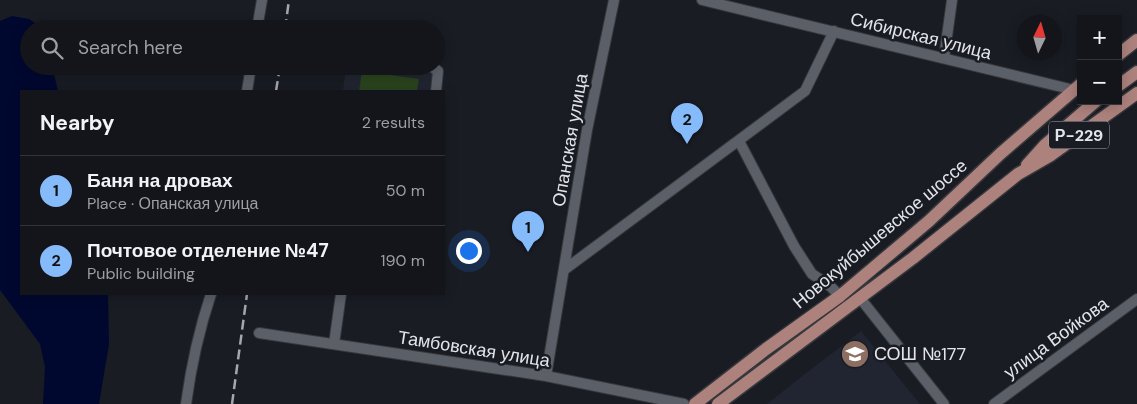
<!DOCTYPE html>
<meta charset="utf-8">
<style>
body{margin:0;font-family:"DM Sans",sans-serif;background:#202227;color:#f1f3f6}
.controls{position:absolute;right:15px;top:15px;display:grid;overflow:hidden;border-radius:0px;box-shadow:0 2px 12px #0003}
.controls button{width:45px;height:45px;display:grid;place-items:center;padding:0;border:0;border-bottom:1px solid #323439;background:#13151a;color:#f1f3f6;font:25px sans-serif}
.compass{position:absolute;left:1017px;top:15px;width:45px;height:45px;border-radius:50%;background:#13151a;box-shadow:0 2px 12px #0003;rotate:5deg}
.you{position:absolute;left:468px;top:250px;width:18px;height:18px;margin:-12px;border:4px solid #fff;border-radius:50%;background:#1a73e8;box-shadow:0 0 0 8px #1a73e833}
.badge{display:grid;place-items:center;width:32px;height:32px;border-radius:50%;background:#86bbfb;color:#111;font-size:16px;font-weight:700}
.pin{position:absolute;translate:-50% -41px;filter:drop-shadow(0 1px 2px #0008)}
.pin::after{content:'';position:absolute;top:26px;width:18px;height:15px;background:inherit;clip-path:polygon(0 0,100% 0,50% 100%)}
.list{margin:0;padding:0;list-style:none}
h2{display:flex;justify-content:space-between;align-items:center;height:65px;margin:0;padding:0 20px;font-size:21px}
h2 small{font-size:16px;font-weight:400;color:#9d9fa2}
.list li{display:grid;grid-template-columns:32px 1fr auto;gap:15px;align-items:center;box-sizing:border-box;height:70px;padding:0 20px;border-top:1px solid #323439}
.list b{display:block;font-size:19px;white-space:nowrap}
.list p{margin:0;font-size:16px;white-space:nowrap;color:#9d9fa2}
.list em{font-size:16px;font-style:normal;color:#9d9fa2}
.icon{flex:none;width:28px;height:28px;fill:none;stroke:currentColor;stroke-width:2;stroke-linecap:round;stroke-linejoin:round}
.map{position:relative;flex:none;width:1137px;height:404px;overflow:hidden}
.search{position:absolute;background:#13151a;box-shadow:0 2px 12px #0003;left:20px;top:20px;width:425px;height:55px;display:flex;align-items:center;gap:12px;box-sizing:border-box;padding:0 18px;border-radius:28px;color:#9d9fa2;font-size:19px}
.panel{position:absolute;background:#13151a;box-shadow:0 2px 12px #0003;left:20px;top:90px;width:425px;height:205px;border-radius:0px}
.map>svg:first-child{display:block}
.built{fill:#202531}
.green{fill:#2a441d}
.water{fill:#000830}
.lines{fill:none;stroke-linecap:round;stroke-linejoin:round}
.minor-casing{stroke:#36383d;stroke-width:12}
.major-casing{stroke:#36383d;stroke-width:15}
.minor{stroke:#5b5f67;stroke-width:10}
.major{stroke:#ad827d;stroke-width:12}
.rail{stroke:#a5a7ac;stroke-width:2.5;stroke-dasharray:10 5;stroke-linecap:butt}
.labels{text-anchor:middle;stroke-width:5;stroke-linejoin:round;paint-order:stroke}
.shield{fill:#191c23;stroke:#a6a9ae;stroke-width:1}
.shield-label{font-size:16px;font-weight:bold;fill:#e3e5ea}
.street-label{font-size:18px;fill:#e3e5ea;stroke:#191c23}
.poi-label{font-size:18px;fill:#e3e5ea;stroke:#191c23;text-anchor:start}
</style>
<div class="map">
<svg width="1137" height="404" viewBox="0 0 1137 404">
<rect width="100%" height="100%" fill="#191c23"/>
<path class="built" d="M 346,66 L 382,66 L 433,73 L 431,91 L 343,91 Z
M 861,331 L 920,404 L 767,404 L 801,377 Z"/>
<path class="green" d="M 362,71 L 419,79 L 417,91 L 359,91 Z"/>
<path class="water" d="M 12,16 L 29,19 L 44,29 L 29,29 L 29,66 L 52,66 L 58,91 L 21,91 L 21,294 L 108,294 L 109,344 L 99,404 L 43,404 L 45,367 L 40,344 L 0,290 L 0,21 Z"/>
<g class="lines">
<defs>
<path id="minor" d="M 702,0 L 1074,90
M 257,29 L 262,0
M 944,58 L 952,0
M 425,66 L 432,67 L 438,71 L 436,91
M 247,91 L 251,66
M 739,141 L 794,246 L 812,274 L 830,286 L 840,296
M 564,270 L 805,91 L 834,31
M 860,298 L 944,404
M 259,333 L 546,376 L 684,404
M 334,344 L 341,294
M 546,376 L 587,130 L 614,0
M 186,404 C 191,367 199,330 211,294
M 994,404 L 1137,299"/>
<path id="major" d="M 1118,55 L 1137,40
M 1118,86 L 1137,72
M 1027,165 L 1045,145 L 1096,101
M 695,404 L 766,349 L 840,296 L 929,221 L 1000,154 L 1081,84
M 718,404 L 913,258 L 1018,174 L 1051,155 L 1137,93"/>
</defs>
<use href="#minor" class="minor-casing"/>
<use href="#major" class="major-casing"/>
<use href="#minor" class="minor"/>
<use href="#major" class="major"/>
<path class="rail" d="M 285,29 L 289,0
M 276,91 L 280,66
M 232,404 L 247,294"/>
</g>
<defs>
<symbol id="school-disc" viewBox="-11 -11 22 22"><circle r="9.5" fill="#8d6e63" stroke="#191c23"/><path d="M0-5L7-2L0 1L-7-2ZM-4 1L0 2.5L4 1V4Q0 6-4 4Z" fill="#fff"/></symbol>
</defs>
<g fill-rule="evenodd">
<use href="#school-disc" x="839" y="338" width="32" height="32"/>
</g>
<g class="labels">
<rect class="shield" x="1049" y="121.5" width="60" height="27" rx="4"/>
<g class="shield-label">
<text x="1079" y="141">Р-229</text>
</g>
<g class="street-label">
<text transform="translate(921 36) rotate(14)" y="6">Сибирская улица</text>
<text transform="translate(570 140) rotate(-80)" y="6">Опанская улица</text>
<text transform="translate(880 234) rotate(-40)" y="6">Новокуйбышевское шоссе</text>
<text transform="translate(1056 338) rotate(-36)" y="6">улица Войкова</text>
<text transform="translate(474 349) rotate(9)" y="6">Тамбовская улица</text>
</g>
<g class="poi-label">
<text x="874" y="360">СОШ №177</text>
</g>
</g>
</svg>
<div class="controls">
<button>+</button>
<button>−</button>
</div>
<svg class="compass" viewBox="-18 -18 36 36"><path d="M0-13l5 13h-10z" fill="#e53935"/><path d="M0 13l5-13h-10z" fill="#9d9fa2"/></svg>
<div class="you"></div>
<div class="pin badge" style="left:528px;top:252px">1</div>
<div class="pin badge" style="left:687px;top:144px">2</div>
<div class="search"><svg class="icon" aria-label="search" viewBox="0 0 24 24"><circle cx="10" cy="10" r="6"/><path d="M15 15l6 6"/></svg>Search here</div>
<section class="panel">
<h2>Nearby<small>2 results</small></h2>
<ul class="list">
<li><span class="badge">1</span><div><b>Баня на дровах</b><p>Place · Опанская улица</p></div><em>50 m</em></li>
<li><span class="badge">2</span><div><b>Почтовое отделение №47</b><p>Public building</p></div><em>190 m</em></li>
</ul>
</section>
</div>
